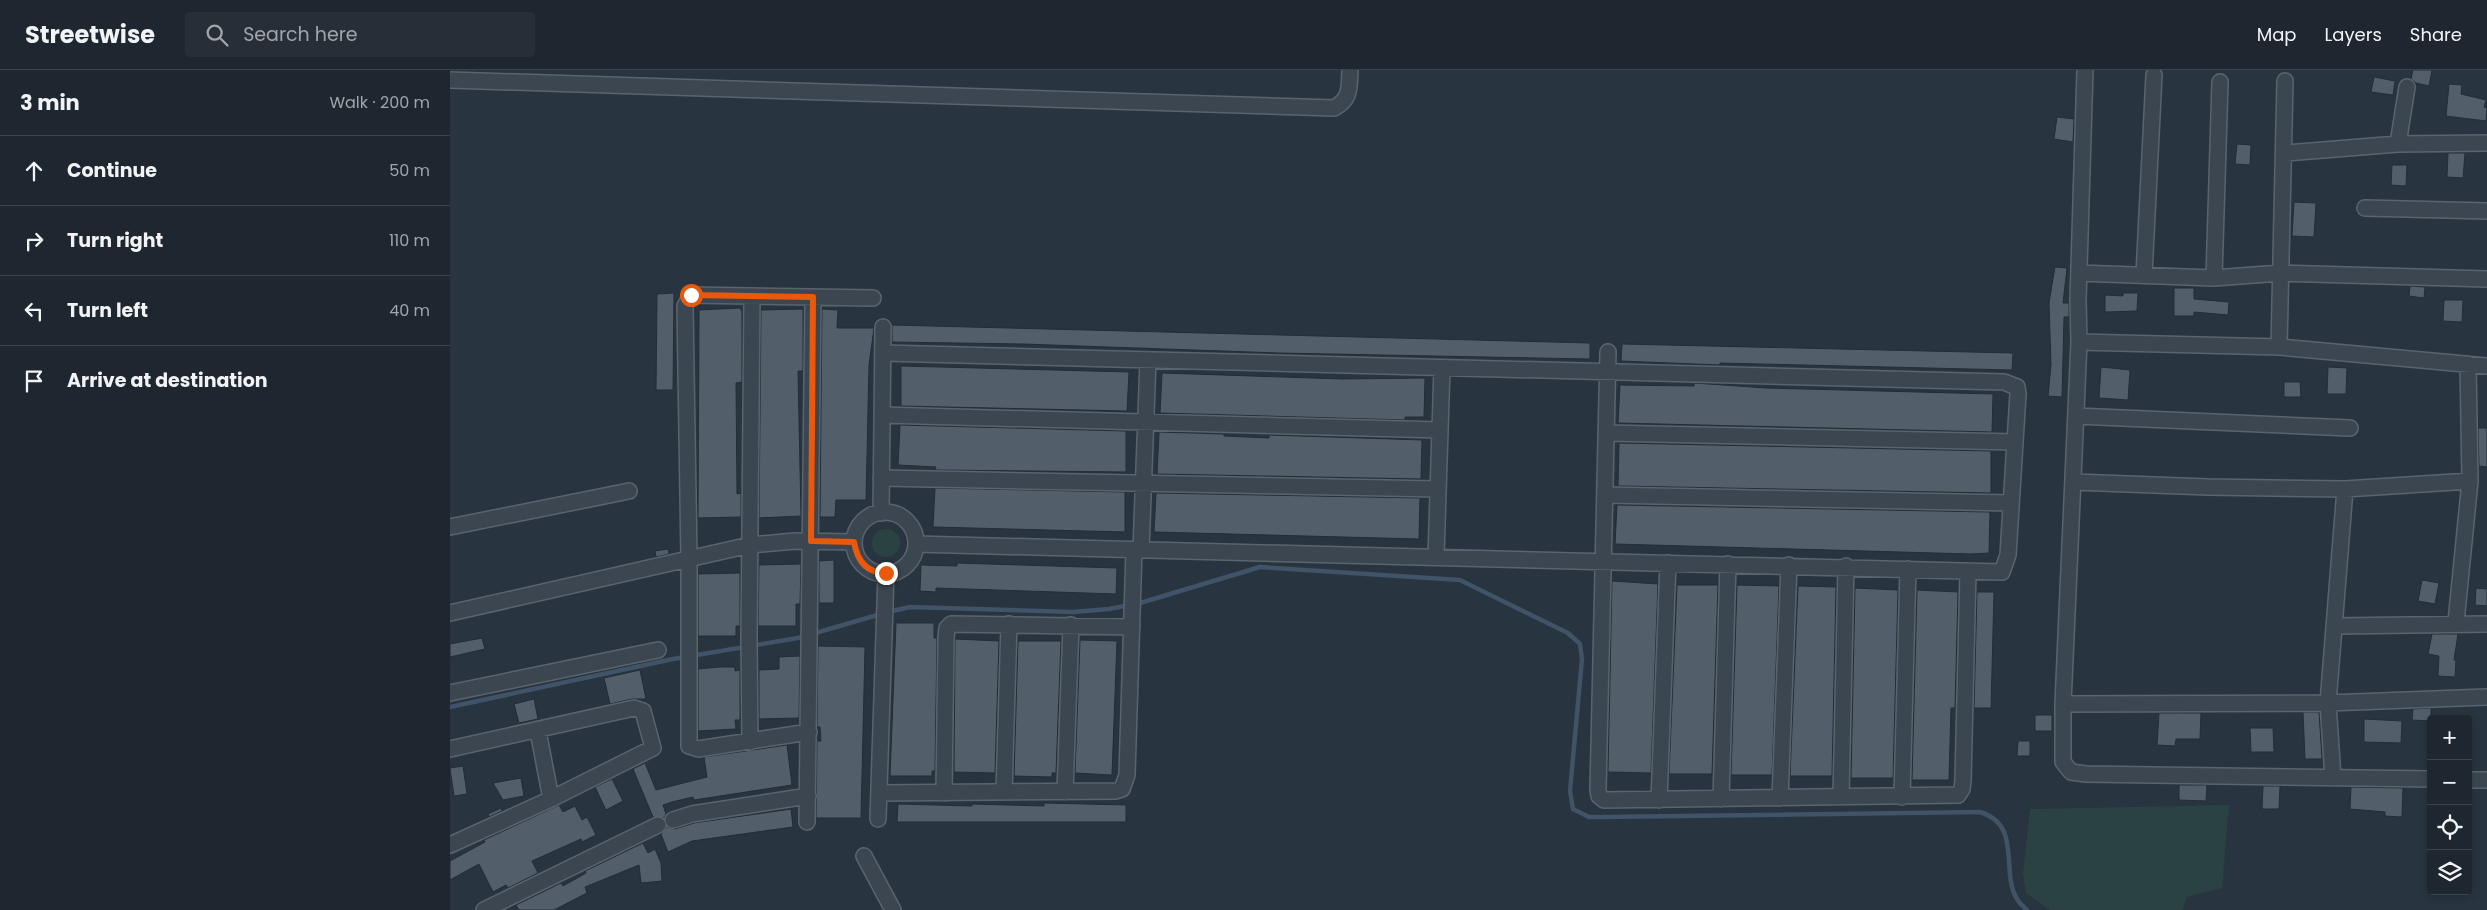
<!DOCTYPE html>
<meta charset="utf-8">
<style>
body{margin:0;font-family:Poppins,sans-serif;background:#262f37;color:#f1f3f6}
.controls{position:absolute;right:15px;bottom:15px;display:grid;overflow:hidden;border-radius:5px;box-shadow:0 2px 8px #0003}
.controls button{width:45px;height:45px;display:grid;place-items:center;padding:0;border:0;border-bottom:1px solid #3c444b;background:#1e272f;color:#f1f3f6;font:25px sans-serif}
.stop{position:absolute;width:15px;height:15px;margin:-11px;border:4px solid #ea580c;border-radius:50%;background:#fff}
.stop.end{background:#ea580c;border-color:#fff;box-shadow:0 1px 5px #0008}
.list{margin:0;padding:0;list-style:none}
h2{display:flex;justify-content:space-between;align-items:center;height:65px;margin:0;padding:0 20px;font-size:21px}
h2 small{font-size:16px;font-weight:400;color:#a1a5aa}
.list li{display:grid;grid-template-columns:32px 1fr auto;gap:15px;align-items:center;box-sizing:border-box;height:70px;padding:0 20px;border-top:1px solid #3c444b}
.list b{display:block;font-size:19px;white-space:nowrap}
.list em{font-size:16px;font-style:normal;color:#a1a5aa}
.icon{flex:none;width:28px;height:28px;fill:none;stroke:currentColor;stroke-width:2;stroke-linecap:round;stroke-linejoin:round}
.map{position:relative;flex:none;width:2037px;height:840px;overflow:hidden}
header{display:flex;align-items:center;gap:30px;box-sizing:border-box;height:70px;padding:0 25px;background:#1e272f;border-bottom:1px solid #3c444b}
header strong{font-size:24px}
nav{display:flex;gap:28px;margin-inline-start:auto;font-size:18px}
.search{width:350px;height:45px;background:#262f37;display:flex;align-items:center;gap:12px;box-sizing:border-box;padding:0 18px;border-radius:5px;color:#a1a5aa;font-size:19px}
main{display:flex}
aside{flex:1;background:#1e272f}
.map>svg:first-child{display:block}
.green{fill:#2b4242}
.lines{fill:none;stroke-linecap:round;stroke-linejoin:round}
.stream{stroke:#405367;stroke-width:4.5}
.building{fill:#525f6a;stroke:#232d37}
.minor-casing{stroke:#5a646d;stroke-width:18}
.minor{stroke:#3c4650;stroke-width:15}
.route{stroke:#ea580c;stroke-width:6}
</style>
<header>
<strong>Streetwise</strong>
<div class="search"><svg class="icon" aria-label="search" viewBox="0 0 24 24"><circle cx="10" cy="10" r="6"/><path d="M15 15l6 6"/></svg>Search here</div>
<nav><a>Map</a><a>Layers</a><a>Share</a></nav>
</header>
<main>
<aside>
<h2>3 min<small>Walk · 200 m</small></h2>
<ul class="list">
<li><svg class="icon" aria-label="ahead" viewBox="0 0 24 24"><path d="M12 20V5M6 11l6-6 6 6"/></svg><div><b>Continue</b></div><em>50 m</em></li>
<li><svg class="icon" aria-label="right" viewBox="0 0 24 24"><path d="M7 20v-9h11M14 6l5 5-5 5"/></svg><div><b>Turn right</b></div><em>110 m</em></li>
<li><svg class="icon" aria-label="left" viewBox="0 0 24 24"><path d="M17 20v-9H6M10 6l-5 5 5 5"/></svg><div><b>Turn left</b></div><em>40 m</em></li>
<li><svg class="icon" aria-label="arrive" viewBox="0 0 24 24"><path d="M6 21V4h12l-3 4 3 4H6"/></svg><div><b>Arrive at destination</b></div></li>
</ul>
</aside>
<div class="map">
<svg width="2037" height="840" viewBox="0 0 2037 840">
<rect width="100%" height="100%" fill="#28343f"/>
<path class="green" d="M422 473a14 14 0 1 1 28 0a14 14 0 1 1-28 0Z
M 1779,735 L 1772,818 L 1737,827 L 1732,840 L 1600,840 L 1576,823 L 1573,803 L 1580,739 Z"/>
<g class="lines">
<path class="stream" d="M 438,542 L 460,537 L 623,542 L 659,539 L 690,533 L 810,497 L 1010,510 L 1118,563 L 1130,574 L 1132,589 L 1120,721 L 1123,739 L 1139,747 L 1152,747 L 1530,742 C 1573,755 1550,802 1567,829 C 1569,833 1574,837 1577,840
M 0,637 L 223,589 L 348,568 L 431,544"/>
</g>
<path class="building" d="M 1963,0 L 1982,0 L 1979,16 L 1966,13 L 1961,9 Z
M 1924,7 L 1945,11 L 1943,25 L 1921,22 Z
M 1999,14 L 2012,15 L 2011,24 L 2036,30 L 2034,37 L 2037,38 L 2036,51 L 1996,46 Z
M 1607,47 L 1624,49 L 1623,72 L 1604,69 Z
M 1787,74 L 1801,75 L 1800,95 L 1785,94 Z
M 1998,83 L 2015,83 L 2013,108 L 1997,107 Z
M 1942,95 L 1957,95 L 1956,116 L 1941,115 Z
M 1844,132 L 1866,133 L 1864,167 L 1842,166 Z
M 1605,197 L 1617,198 L 1613,233 L 1619,233 L 1619,247 L 1614,247 L 1612,327 L 1598,326 L 1601,295 L 1599,233 Z
M 1960,216 L 1975,217 L 1974,228 L 1959,226 Z
M 1724,218 L 1744,218 L 1744,229 L 1779,232 L 1778,245 L 1744,242 L 1744,246 L 1724,246 Z
M 224,223 L 223,320 L 206,320 L 207,224 Z
M 1673,223 L 1688,223 L 1687,241 L 1655,242 L 1655,225 L 1673,226 Z
M 1994,230 L 2013,230 L 2012,252 L 1993,251 Z
M 290,238 L 292,241 L 292,312 L 286,313 L 287,424 L 291,423 L 291,447 L 248,448 L 249,240 Z
M 353,239 L 353,301 L 348,301 L 351,446 L 309,448 L 311,240 Z
M 372,239 L 388,240 L 387,258 L 424,258 L 419,295 L 416,430 L 386,430 L 385,447 L 370,447 Z
M 442,255 L 1140,273 L 1140,289 L 829,283 L 573,274 L 442,272 Z
M 1172,274 L 1563,283 L 1562,300 L 1270,293 L 1270,295 L 1171,291 Z
M 451,296 L 679,302 L 677,341 L 451,336 Z
M 1651,297 L 1680,300 L 1678,330 L 1649,328 Z
M 1878,297 L 1897,298 L 1896,324 L 1877,324 Z
M 712,303 L 892,309 L 975,308 L 974,347 L 955,347 L 955,350 L 710,343 Z
M 1834,312 L 1850,312 L 1851,327 L 1834,327 Z
M 1244,313 L 1316,318 L 1543,324 L 1542,362 L 1168,353 L 1170,315 L 1244,316 Z
M 450,355 L 676,361 L 676,402 L 485,400 L 486,397 L 448,395 Z
M 2028,358 L 2037,358 L 2037,397 L 2029,396 Z
M 709,362 L 774,364 L 774,366 L 819,368 L 819,365 L 972,370 L 971,409 L 707,404 Z
M 1169,373 L 1541,381 L 1541,423 L 1168,416 Z
M 485,418 L 675,422 L 675,462 L 483,457 Z
M 706,423 L 970,428 L 969,469 L 704,462 Z
M 1167,435 L 1540,442 L 1539,483 L 1521,484 L 1165,474 Z
M 218,479 L 219,484 L 206,487 L 205,481 Z
M 384,490 L 384,533 L 369,533 L 369,491 Z
M 507,493 L 667,498 L 666,524 L 486,518 L 486,522 L 470,521 L 471,495 L 507,496 Z
M 351,494 L 350,534 L 346,534 L 346,556 L 308,556 L 309,495 Z
M 290,503 L 290,556 L 286,556 L 286,566 L 248,566 L 248,504 Z
M 1972,510 L 1989,513 L 1985,534 L 1968,531 Z
M 1162,511 L 1208,514 L 1201,703 L 1158,702 Z
M 1227,515 L 1268,515 L 1262,704 L 1219,704 Z
M 1287,515 L 1329,516 L 1322,705 L 1281,705 Z
M 1348,516 L 1386,517 L 1382,706 L 1340,706 Z
M 1405,518 L 1448,520 L 1443,708 L 1401,708 Z
M 2026,518 L 2037,519 L 2037,536 L 2025,535 Z
M 1467,520 L 1508,522 L 1505,638 L 1501,638 L 1499,710 L 1462,710 Z
M 1527,522 L 1544,522 L 1541,638 L 1524,638 Z
M 446,553 L 484,553 L 484,568 L 487,568 L 485,701 L 482,701 L 482,706 L 440,706 Z
M 1982,564 L 2008,564 L 2004,590 L 2006,590 L 2005,607 L 1988,606 L 1989,586 L 1978,584 Z
M 32,568 L 35,579 L 0,587 L 0,574 Z
M 505,569 L 549,571 L 545,703 L 504,702 Z
M 630,570 L 667,571 L 662,705 L 625,703 Z
M 568,571 L 611,571 L 606,703 L 602,703 L 602,707 L 564,706 Z
M 368,576 L 415,577 L 411,748 L 366,748 L 367,671 L 371,671 L 370,657 L 367,657 Z
M 350,586 L 349,648 L 309,649 L 309,600 L 329,599 L 329,587 Z
M 269,597 L 285,597 L 285,601 L 290,600 L 290,650 L 285,650 L 286,659 L 248,661 L 248,599 Z
M 190,600 L 196,629 L 182,629 L 160,634 L 154,608 Z
M 84,629 L 88,649 L 69,653 L 64,634 Z
M 1981,638 L 1981,651 L 1962,650 L 1963,639 Z
M 1853,642 L 1869,642 L 1872,689 L 1855,689 Z
M 1709,643 L 1751,643 L 1750,669 L 1726,669 L 1725,676 L 1707,675 Z
M 1585,645 L 1602,645 L 1602,661 L 1585,661 Z
M 1914,649 L 1952,651 L 1951,673 L 1914,672 Z
M 1800,658 L 1823,658 L 1824,682 L 1801,682 Z
M 1568,671 L 1580,671 L 1580,686 L 1567,686 Z
M 337,675 L 342,715 L 244,730 L 243,727 L 222,732 L 213,735 L 216,744 L 214,748 L 203,747 L 183,699 L 195,693 L 206,720 L 257,707 L 254,687 Z
M 13,696 L 17,724 L 4,726 L 0,698 Z
M 71,708 L 74,726 L 53,730 L 43,713 Z
M 162,709 L 173,731 L 156,740 L 145,717 Z
M 1729,715 L 1757,715 L 1756,731 L 1729,730 Z
M 1813,716 L 1830,716 L 1829,739 L 1812,739 Z
M 1901,717 L 1953,718 L 1952,747 L 1935,746 L 1935,742 L 1900,739 Z
M 594,733 L 676,735 L 676,752 L 447,752 L 448,734 L 522,736 L 522,734 L 594,736 Z
M 109,735 L 113,742 L 125,736 L 132,750 L 137,747 L 146,765 L 132,772 L 131,769 L 82,791 L 88,803 L 58,818 L 56,815 L 43,822 L 29,794 L 0,810 L 0,791 L 35,772 L 34,770 Z
M 51,738 L 52,741 L 39,747 L 38,744 Z
M 341,739 L 343,757 L 242,771 L 218,782 L 211,764 L 217,757 L 225,759 L 244,753 Z
M 193,773 L 198,783 L 205,779 L 211,793 L 212,811 L 191,813 L 189,795 L 135,817 L 137,823 L 104,840 L 69,840 L 66,835 L 111,813 L 113,816 L 136,803 L 135,801 Z"/>
<g class="lines">
<defs>
<path id="minor" d="M 1635,0 L 1628,230 L 1629,272 L 1613,634 L 1613,692 L 1621,702 L 1636,704 L 1981,709
M 0,10 L 884,38 C 901,29 899,18 900,0
M 1948,74 L 1957,17
M 1835,83 L 1948,74 L 2037,73
M 1915,138 L 2037,141
M 1629,203 L 1764,208 L 1830,203 L 2037,209
M 1694,205 L 1704,5
M 1764,208 L 1770,12
M 1629,272 L 1829,277 L 2037,296
M 1829,277 L 1835,11
M 1158,282 L 1148,720 L 1149,726 L 1154,730 L 1508,725 L 1512,719 L 1513,710 L 1518,502
M 433,283 L 1554,312 L 1567,317 L 1568,324 L 1558,485 L 1552,502 L 466,474
M 432,345 L 990,360
M 1626,346 L 1900,358
M 1156,363 L 1565,372
M 431,408 L 988,419
M 1624,412 L 1758,417 L 1895,419 L 2020,411
M 1155,425 L 1561,433
M404 473a31 31 0 1 1 62 0a31 31 0 1 1-62 0Z
M 431,443 L 433,257
M 0,457 L 179,421
M 691,480 L 698,290
M 986,486 L 992,298
M 0,543 L 300,475 L 345,471 L 404,472
M 2006,552 L 2020,411 L 2018,294
M 1885,556 L 2037,554
M 0,623 L 208,580
M 1613,634 L 1878,633 L 2037,627
M 88,661 L 101,729
M 359,662 L 248,679 L 239,676 L 239,489 L 235,236 L 241,225 L 423,228
M 300,672 L 299,569 L 302,226
M 0,679 L 184,638 L 193,641 L 203,678 L 101,729 L 0,775
M 1883,708 L 1878,633 L 1895,419
M 2018,710 L 2037,710
M 554,722 L 559,554
M 615,722 L 621,555
M 429,723 L 666,721 L 672,719 L 677,705 L 684,480
M 494,723 L 496,568 L 497,558 L 501,554 L 682,557
M 1391,727 L 1396,496
M 1452,727 L 1458,499
M 1330,728 L 1339,495
M 1271,729 L 1278,494
M 1209,730 L 1218,493
M 428,749 L 436,503
M 223,750 L 242,744 L 358,726
M 357,752 L 363,227
M 414,786 L 443,840
M 34,840 L 208,755"/>
</defs>
<use href="#minor" class="minor-casing"/>
<use href="#minor" class="minor"/>
</g>
<g class="lines">
<path class="route" d="M 241,225 L 363,227 L 361,471 L 404,472 C 407,490 416,503 436,503"/>
</g>
</svg>
<div class="controls">
<button>+</button>
<button>−</button>
<button><svg class="icon" aria-label="locate" viewBox="0 0 24 24"><circle cx="12" cy="12" r="6"/><path d="M12 2v4M12 18v4M2 12h4M18 12h4"/></svg></button>
<button><svg class="icon" aria-label="layers" viewBox="0 0 24 24"><path d="M12 4l9 5-9 5-9-5zM3 14l9 5 9-5"/></svg></button>
</div>
<div class="stop" style="left:241px;top:225px"></div>
<div class="stop end" style="left:436px;top:503px"></div>
</div>
</main>
